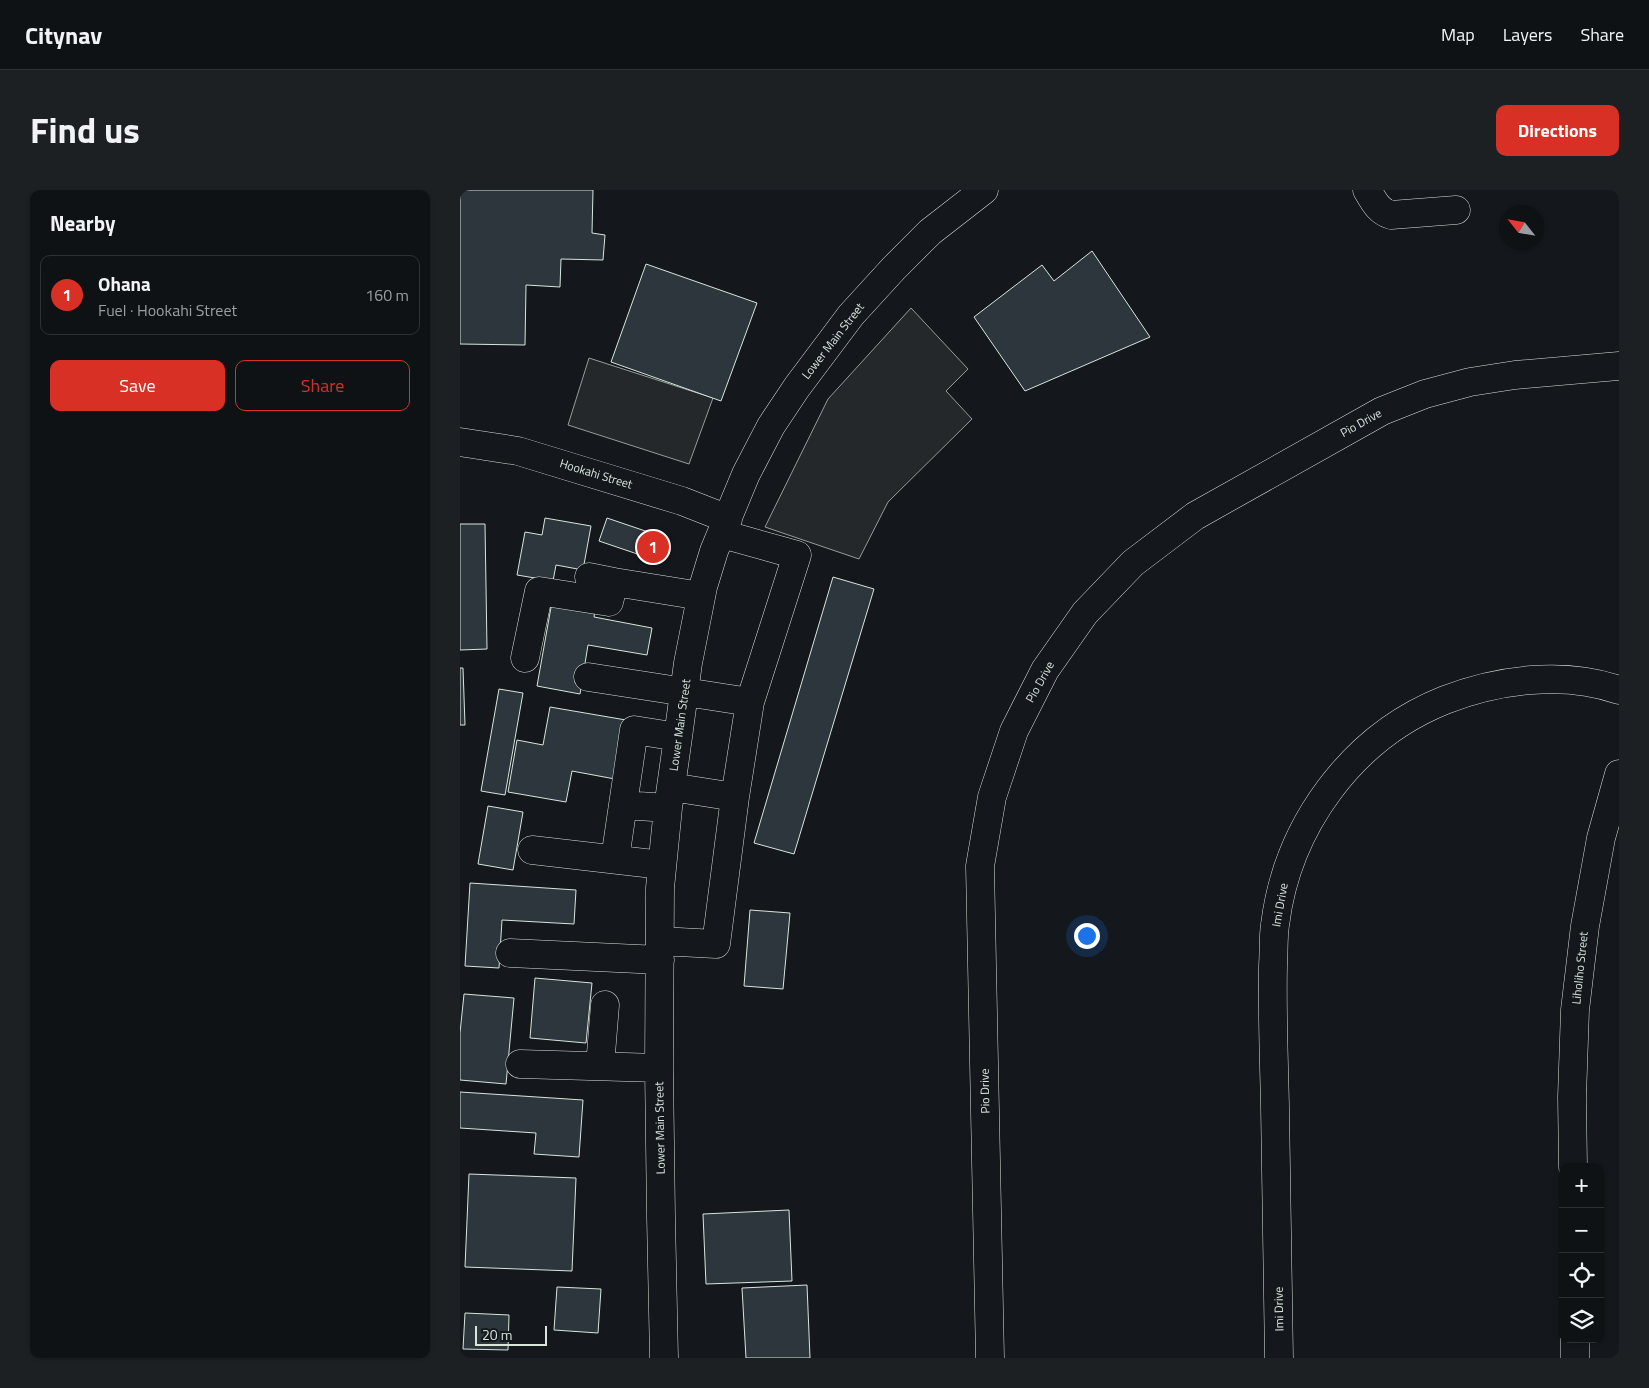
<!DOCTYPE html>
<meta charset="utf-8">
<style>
body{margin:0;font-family:"Titillium Web",sans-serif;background:#1d2022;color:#f1f3f6}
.controls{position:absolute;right:15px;bottom:15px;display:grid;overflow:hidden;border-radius:10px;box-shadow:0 1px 4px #0004}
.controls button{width:45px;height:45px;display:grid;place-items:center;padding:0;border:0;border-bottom:1px solid #2f3234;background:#0f1215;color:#f1f3f6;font:25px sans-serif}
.compass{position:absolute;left:1039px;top:15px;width:45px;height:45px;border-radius:50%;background:#0f1215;box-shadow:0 1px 4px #0004;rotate:301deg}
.scale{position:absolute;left:15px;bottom:12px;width:72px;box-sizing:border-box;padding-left:5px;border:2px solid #d8e6dc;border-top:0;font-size:14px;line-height:18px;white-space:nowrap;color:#d8e6dc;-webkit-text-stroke:4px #14181c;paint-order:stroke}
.you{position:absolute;left:626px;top:745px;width:18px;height:18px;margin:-12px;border:4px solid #fff;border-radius:50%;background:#1a73e8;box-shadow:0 0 0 8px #1a73e833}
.badge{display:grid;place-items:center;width:32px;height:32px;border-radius:50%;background:#d93025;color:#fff;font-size:16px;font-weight:700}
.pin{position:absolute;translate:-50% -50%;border:2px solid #fff;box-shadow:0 1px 5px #0006}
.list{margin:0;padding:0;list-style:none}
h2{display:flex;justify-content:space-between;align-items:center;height:65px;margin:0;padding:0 20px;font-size:21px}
h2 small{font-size:16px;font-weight:400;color:#9b9ea0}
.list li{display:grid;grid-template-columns:32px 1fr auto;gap:15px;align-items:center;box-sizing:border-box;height:80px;margin:0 10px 10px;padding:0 10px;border:1px solid #2f3234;border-radius:10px}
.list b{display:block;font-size:19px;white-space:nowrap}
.list p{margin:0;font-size:16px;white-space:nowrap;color:#9b9ea0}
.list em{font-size:16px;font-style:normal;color:#9b9ea0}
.actions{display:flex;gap:10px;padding:15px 20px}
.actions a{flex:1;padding:11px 0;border:1px solid #d93025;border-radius:10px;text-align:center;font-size:18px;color:#d93025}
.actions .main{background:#d93025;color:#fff}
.icon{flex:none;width:28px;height:28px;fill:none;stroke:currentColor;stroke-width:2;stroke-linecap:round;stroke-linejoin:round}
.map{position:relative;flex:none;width:1159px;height:1168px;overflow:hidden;border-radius:10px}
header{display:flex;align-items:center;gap:30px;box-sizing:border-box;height:70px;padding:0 25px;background:#0f1215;border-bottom:1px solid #2f3234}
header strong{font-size:24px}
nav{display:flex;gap:28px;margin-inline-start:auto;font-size:18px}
.intro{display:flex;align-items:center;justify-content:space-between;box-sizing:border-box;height:120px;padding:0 30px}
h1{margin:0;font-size:35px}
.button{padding:12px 22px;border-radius:10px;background:#d93025;color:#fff;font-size:18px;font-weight:700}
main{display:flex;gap:30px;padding:0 30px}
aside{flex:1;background:#0f1215;border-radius:10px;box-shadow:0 1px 4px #0004}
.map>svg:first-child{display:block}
.parking{fill:#24282b;stroke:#939e99}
.building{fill:#2c363c;stroke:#d8e6dc}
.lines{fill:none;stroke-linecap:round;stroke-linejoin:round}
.minor-casing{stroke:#d8e6dc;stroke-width:29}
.minor{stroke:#14181c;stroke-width:28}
.labels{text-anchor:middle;stroke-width:4;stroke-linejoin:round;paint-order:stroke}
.street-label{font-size:12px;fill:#d8e6dc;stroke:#14181c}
</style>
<header>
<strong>Citynav</strong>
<nav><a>Map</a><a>Layers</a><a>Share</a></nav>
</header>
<div class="intro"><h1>Find us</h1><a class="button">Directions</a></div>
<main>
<aside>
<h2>Nearby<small></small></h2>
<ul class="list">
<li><span class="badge">1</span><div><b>Ohana</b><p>Fuel · Hookahi Street</p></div><em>160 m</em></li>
</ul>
<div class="actions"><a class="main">Save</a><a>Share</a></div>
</aside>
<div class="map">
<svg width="1159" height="1168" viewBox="0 0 1159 1168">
<rect width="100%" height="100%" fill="#14181c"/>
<path class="parking" d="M 451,118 L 508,179 L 486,201 L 512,229 L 428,312 L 399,369 L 305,337 L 368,209 Z
M 129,168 L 253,208 L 229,274 L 108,235 Z"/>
<path class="building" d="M 0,0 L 133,0 L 132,43 L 145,45 L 143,70 L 101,69 L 100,97 L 66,95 L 65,155 L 0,154 Z
M 632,61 L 690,147 L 565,201 L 514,127 L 582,75 L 594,91 Z
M 186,74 L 297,113 L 261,211 L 151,172 Z
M 85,328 L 131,336 L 123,380 L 96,375 L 93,391 L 57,385 L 65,342 L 82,345 Z
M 147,328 L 203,347 L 195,370 L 139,351 Z
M 0,334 L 25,334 L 27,459 L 0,460 Z
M 373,387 L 414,399 L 334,664 L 294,653 Z
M 93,406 L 136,413 L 134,427 L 192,438 L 187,465 L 128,455 L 120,504 L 77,496 Z
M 0,478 L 3,478 L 5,535 L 0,535 Z
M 39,499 L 63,503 L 45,605 L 21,601 Z
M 90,517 L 166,530 L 155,589 L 112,581 L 106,612 L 48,602 L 57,550 L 83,555 Z
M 28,616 L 63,622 L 53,680 L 18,674 Z
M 10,693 L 116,700 L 114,734 L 42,730 L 39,778 L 5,776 Z
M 290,720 L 330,723 L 323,799 L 284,796 Z
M 75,788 L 132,793 L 126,853 L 70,848 Z
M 4,804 L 54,808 L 46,894 L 0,890 L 0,843 Z
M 0,902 L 123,910 L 119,967 L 74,964 L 76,943 L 0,938 Z
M 9,984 L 116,988 L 112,1081 L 5,1077 Z
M 329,1020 L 332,1091 L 246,1094 L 243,1024 Z
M 347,1095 L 350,1168 L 286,1168 L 282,1098 Z
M 97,1097 L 141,1099 L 138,1143 L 94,1140 Z
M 5,1123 L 49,1125 L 48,1160 L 3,1159 Z"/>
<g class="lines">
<defs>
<path id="minor" d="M 907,0 C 914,11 918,21 931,25 L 996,20
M 0,252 L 58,261 L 222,311 L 268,329
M 154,392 L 241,406
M 65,468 L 79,401 L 149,412 L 154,392 L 129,387
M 128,487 L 290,512
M 211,597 L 275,607
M 163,615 L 208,618
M 72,660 L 202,675
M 155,669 L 174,540 L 218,547
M 200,751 L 256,754 L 275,607 L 290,512 L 337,365 L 262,344
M 50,763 L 200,770
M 60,874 L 199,878
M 140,876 L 145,815
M 1113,977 L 1112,907 L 1115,820 L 1125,736 L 1141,648 L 1159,584
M 1115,1149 L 1115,1168
M 204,1168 L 201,1027 L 199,878 L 200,698 L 208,618 L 218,547 L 228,473 L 243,397 L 254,361 L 286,284 L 311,236 L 337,197 L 391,125 L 434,78 L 470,42 L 524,0
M 530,1168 L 520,676 L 532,607 L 554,541 L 585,480 L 625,423 L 673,373 L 735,326 L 922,221 L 965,204 L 1010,192 L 1055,185 L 1159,176
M 819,1168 C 818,1084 816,1001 815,917 C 814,870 812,823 813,776 C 814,762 813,748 815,735 C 827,636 892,547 985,510 C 1039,489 1104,481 1159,500"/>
</defs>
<use href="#minor" class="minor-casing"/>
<use href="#minor" class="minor"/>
</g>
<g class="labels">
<g class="street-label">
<text transform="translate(373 151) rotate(-52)" y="4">Lower Main Street</text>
<text transform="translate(901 233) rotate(-29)" y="4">Pio Drive</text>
<text transform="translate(136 284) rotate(17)" y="4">Hookahi Street</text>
<text transform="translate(580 492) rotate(-61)" y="4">Pio Drive</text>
<text transform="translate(220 535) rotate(-82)" y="4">Lower Main Street</text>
<text transform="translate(820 715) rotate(-80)" y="4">Imi Drive</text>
<text transform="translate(1120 778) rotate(-84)" y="4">Liholiho Street</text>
<text transform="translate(525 901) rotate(-91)" y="4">Pio Drive</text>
<text transform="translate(200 938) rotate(-91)" y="4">Lower Main Street</text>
<text transform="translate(819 1119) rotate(-91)" y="4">Imi Drive</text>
</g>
</g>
</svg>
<div class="controls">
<button>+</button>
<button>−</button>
<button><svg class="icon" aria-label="locate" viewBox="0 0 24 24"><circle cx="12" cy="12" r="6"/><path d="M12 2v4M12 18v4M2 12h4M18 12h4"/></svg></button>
<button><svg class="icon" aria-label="layers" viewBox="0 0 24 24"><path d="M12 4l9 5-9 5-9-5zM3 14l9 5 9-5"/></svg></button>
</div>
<svg class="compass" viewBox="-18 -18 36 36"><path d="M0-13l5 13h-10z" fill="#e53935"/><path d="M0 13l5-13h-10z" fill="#9b9ea0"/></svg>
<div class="scale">20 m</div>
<div class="you"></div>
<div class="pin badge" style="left:193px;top:357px">1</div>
</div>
</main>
